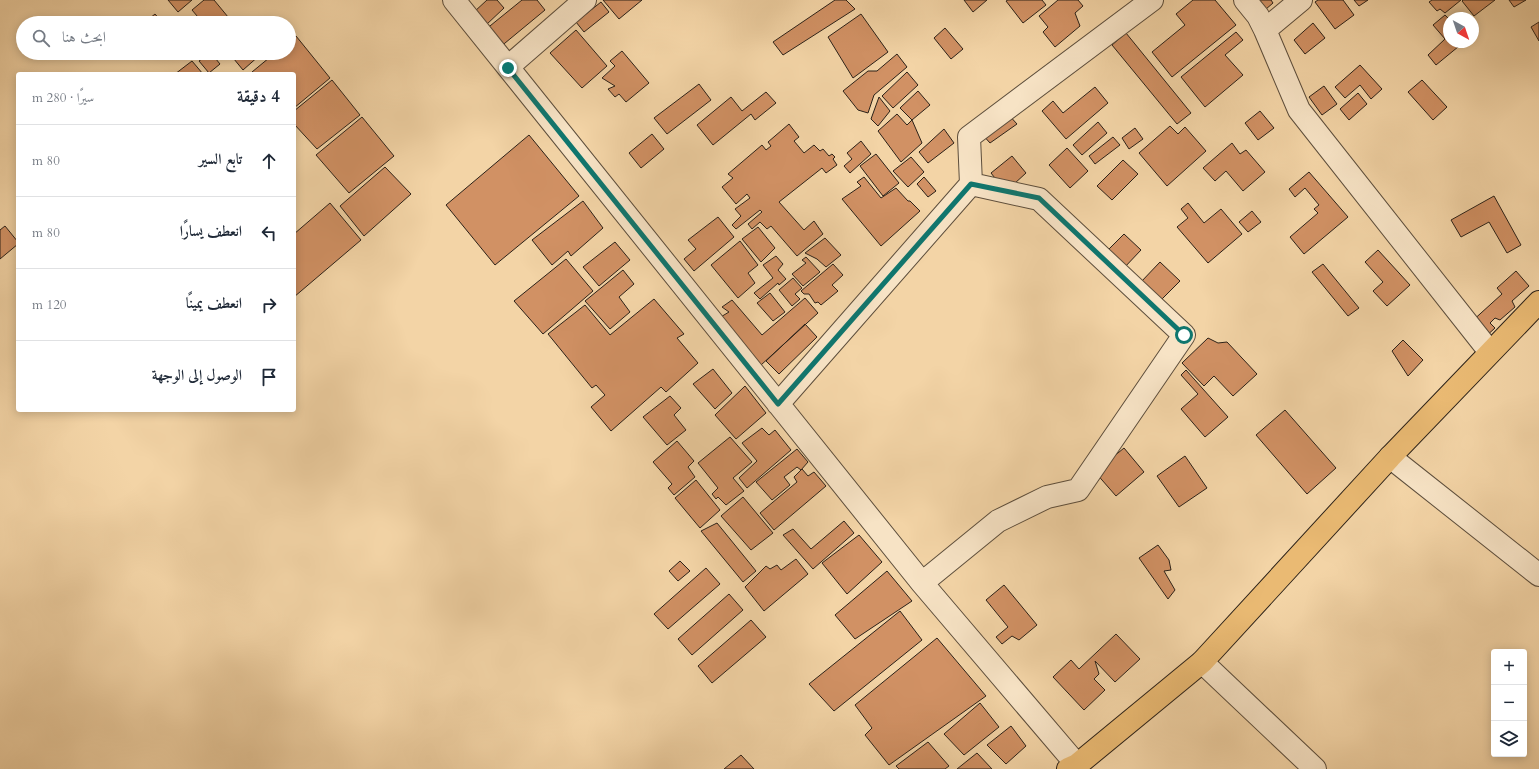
<!DOCTYPE html>
<html lang="ar">
<meta charset="utf-8">
<style>
body{margin:0;font-family:Cardo,Amiri,serif;background:#f6f6f7;color:#1f2937;direction:rtl}
.controls{position:absolute;right:12px;bottom:12px;display:grid;overflow:hidden;border-radius:4px;box-shadow:0 2px 10px #0003}
.controls button{width:36px;height:36px;display:grid;place-items:center;padding:0;border:0;border-bottom:1px solid #e0e1e3;background:#fff;color:#1f2937;font:20px sans-serif}
.compass{position:absolute;left:1443px;top:12px;width:36px;height:36px;border-radius:50%;background:#fff;box-shadow:0 2px 10px #0003;rotate:140deg}
.stop{position:absolute;width:12px;height:12px;margin:-9px;border:3px solid #0f766e;border-radius:50%;background:#fff}
.stop.end{background:#0f766e;border-color:#fff;box-shadow:0 1px 4px #0008}
.list{margin:0;padding:0;list-style:none}
h2{display:flex;justify-content:space-between;align-items:center;height:52px;margin:0;padding:0 16px;font-size:17px}
h2 small{font-size:13px;font-weight:400;color:#747a83}
.list li{display:grid;grid-template-columns:26px 1fr auto;gap:12px;align-items:center;box-sizing:border-box;height:72px;padding:0 16px;border-top:1px solid #e0e1e3}
.list b{display:block;font-size:15px;white-space:nowrap}
.list em{font-size:13px;font-style:normal;color:#747a83}
.icon{flex:none;width:22px;height:22px;fill:none;stroke:currentColor;stroke-width:2;stroke-linecap:round;stroke-linejoin:round}
.map{position:relative;flex:none;width:1539px;height:769px;overflow:hidden;direction:ltr}
.search{position:absolute;background:#fff;box-shadow:0 2px 10px #0003;left:16px;top:16px;width:280px;height:44px;display:flex;align-items:center;gap:10px;box-sizing:border-box;padding:0 14px;border-radius:22px;color:#747a83;font-size:15px}
.panel{position:absolute;background:#fff;box-shadow:0 2px 10px #0003;left:16px;top:72px;width:280px;height:340px;border-radius:4px;direction:rtl}
.map>svg:first-child{display:block}
.building{fill:#d19164;stroke:#2b2118}
.lines{fill:none;stroke-linecap:round;stroke-linejoin:round}
.minor-casing{stroke:#5d4e3c;stroke-width:24}
.major-casing{stroke:#2b2118;stroke-width:24}
.minor{stroke:#f7e3c5;stroke-width:22}
.major{stroke:#eaba73;stroke-width:22}
.route{stroke:#0f766e;stroke-width:5}
</style>
<div class="map">
<svg width="1539" height="769" viewBox="0 0 1539 769">
<rect width="100%" height="100%" fill="#f3d4a6"/>
<filter id="stains"><feTurbulence type="fractalNoise" baseFrequency=".005" numOctaves="4"/><feColorMatrix values="0 0 0 0 .2 0 0 0 0 .09 0 0 0 0 .02 0 0 0 .5 -.17"/></filter>
<radialGradient id="worn" r=".72"><stop offset=".6" stop-color="#630" stop-opacity="0"/><stop offset="1" stop-color="#630" stop-opacity=".3"/></radialGradient>
<path class="building" d="M 168,0 L 192,0 L 178,12 Z
M 204,0 L 214,0 L 233,23 L 203,23 L 192,10 Z
M 487,0 L 497,0 L 504,8 L 486,25 L 474,12 Z
M 522,0 L 537,0 L 545,10 L 499,48 L 485,30 Z
M 603,0 L 642,0 L 619,19 Z
M 835,0 L 846,0 L 855,9 L 783,55 L 773,42 Z
M 964,0 L 987,0 L 973,12 Z
M 1008,0 L 1042,0 L 1046,5 L 1023,23 L 1006,1 Z
M 1058,0 L 1078,0 L 1083,6 L 1075,13 L 1080,26 L 1055,47 L 1043,32 L 1048,27 L 1039,16 Z
M 1193,0 L 1215,0 L 1236,25 L 1172,77 L 1152,52 L 1185,25 L 1176,14 Z
M 1245,0 L 1271,0 L 1273,3 L 1258,16 Z
M 1318,0 L 1343,0 L 1354,15 L 1335,29 L 1315,2 Z
M 1354,0 L 1368,0 L 1359,6 Z
M 1432,0 L 1461,0 L 1445,13 L 1440,9 L 1437,11 L 1429,2 Z
M 1463,0 L 1495,0 L 1474,16 L 1462,1 Z
M 1509,0 L 1526,0 L 1514,7 Z
M 601,2 L 609,12 L 584,32 L 576,22 Z
M 155,14 L 162,22 L 144,23 Z
M 861,14 L 888,52 L 853,78 L 828,37 Z
M 1445,15 L 1449,19 L 1449,42 L 1464,42 L 1436,65 L 1428,55 L 1445,39 L 1433,25 Z
M 1539,22 L 1539,41 L 1531,27 Z
M 1313,23 L 1325,38 L 1305,54 L 1294,40 Z
M 945,28 L 963,49 L 951,59 L 934,38 Z
M 576,30 L 607,66 L 582,88 L 550,53 Z
M 1236,32 L 1243,40 L 1225,55 L 1243,75 L 1205,107 L 1181,77 Z
M 1126,33 L 1191,113 L 1177,124 L 1112,45 Z
M 296,36 L 330,78 L 294,108 L 294,74 L 254,74 L 252,72 L 275,53 L 289,53 L 289,42 Z
M 622,51 L 649,83 L 626,102 L 619,94 L 615,97 L 608,89 L 615,86 L 602,78 L 615,66 L 610,61 Z
M 210,53 L 211,53 L 220,64 L 209,73 L 199,61 Z
M 229,53 L 259,53 L 260,55 L 243,70 Z
M 897,54 L 907,67 L 874,95 L 868,113 L 858,110 L 843,91 L 868,71 L 877,71 Z
M 192,61 L 203,74 L 175,74 Z
M 1360,65 L 1382,89 L 1371,99 L 1360,85 L 1345,98 L 1335,87 Z
M 907,72 L 918,85 L 893,108 L 882,96 Z
M 332,80 L 360,115 L 317,149 L 294,124 L 294,111 Z
M 1422,80 L 1447,107 L 1433,120 L 1408,92 Z
M 699,84 L 711,100 L 667,134 L 654,118 Z
M 1324,86 L 1337,104 L 1322,115 L 1309,97 Z
M 1095,87 L 1108,103 L 1066,139 L 1042,111 L 1053,101 L 1063,113 Z
M 918,91 L 930,105 L 912,120 L 900,108 Z
M 766,92 L 776,103 L 755,120 L 751,114 L 713,145 L 697,125 L 731,97 L 742,111 Z
M 1358,93 L 1367,104 L 1349,120 L 1340,109 Z
M 879,97 L 890,111 L 878,126 L 871,119 Z
M 1260,111 L 1274,128 L 1258,140 L 1245,123 Z
M 1007,113 L 1017,124 L 990,143 L 982,134 Z
M 897,114 L 907,125 L 912,120 L 922,143 L 901,162 L 878,131 Z
M 362,117 L 394,156 L 349,193 L 316,155 Z
M 1098,122 L 1107,133 L 1082,155 L 1073,145 Z
M 789,124 L 799,137 L 794,141 L 804,153 L 814,145 L 820,151 L 823,149 L 829,156 L 832,154 L 835,157 L 833,159 L 837,165 L 826,173 L 822,168 L 779,202 L 804,230 L 814,221 L 823,234 L 797,256 L 771,226 L 767,229 L 760,222 L 752,229 L 748,224 L 762,212 L 760,210 L 736,229 L 732,225 L 741,216 L 735,209 L 750,198 L 747,194 L 736,204 L 722,187 L 733,178 L 728,174 L 762,145 L 766,150 L 771,146 L 768,142 Z
M 1170,126 L 1178,134 L 1185,127 L 1206,151 L 1167,186 L 1139,153 Z
M 1135,128 L 1143,139 L 1129,149 L 1122,138 Z
M 944,129 L 954,143 L 928,163 L 919,152 Z
M 652,134 L 664,149 L 641,168 L 629,153 Z
M 529,135 L 579,196 L 495,265 L 446,205 Z
M 1113,137 L 1120,145 L 1095,164 L 1089,156 Z
M 861,141 L 871,154 L 850,173 L 844,166 L 852,159 L 847,153 Z
M 1232,143 L 1240,154 L 1246,150 L 1265,172 L 1243,191 L 1226,171 L 1215,181 L 1203,168 Z
M 1067,148 L 1088,171 L 1070,188 L 1049,165 Z
M 876,154 L 899,183 L 883,196 L 860,166 Z
M 1012,156 L 1026,173 L 1014,184 L 998,182 L 991,173 Z
M 911,157 L 924,172 L 908,187 L 893,171 Z
M 1123,160 L 1138,174 L 1112,200 L 1097,186 Z
M 385,167 L 411,194 L 364,236 L 340,206 Z
M 1309,172 L 1348,217 L 1304,254 L 1290,237 L 1318,213 L 1314,209 L 1319,205 L 1305,188 L 1295,197 L 1289,189 Z
M 864,177 L 881,198 L 896,188 L 908,201 L 910,201 L 920,211 L 881,246 L 842,199 L 861,186 L 857,182 Z
M 924,177 L 936,191 L 928,197 L 917,184 Z
M 1494,196 L 1521,245 L 1507,253 L 1489,222 L 1461,237 L 1451,220 Z
M 583,201 L 603,228 L 571,256 L 568,251 L 552,265 L 532,240 Z
M 330,203 L 361,240 L 294,297 L 294,234 Z
M 1188,203 L 1204,223 L 1221,209 L 1242,234 L 1208,263 L 1177,227 L 1188,218 L 1181,209 Z
M 1252,211 L 1261,222 L 1248,232 L 1239,222 Z
M 718,217 L 734,237 L 694,271 L 684,259 L 696,249 L 688,240 Z
M 5,226 L 18,242 L 18,244 L 0,259 L 0,230 Z
M 758,227 L 775,248 L 761,262 L 742,239 Z
M 1124,234 L 1141,250 L 1123,269 L 1106,252 Z
M 825,238 L 841,255 L 826,267 L 817,259 L 805,253 Z
M 740,241 L 758,265 L 748,273 L 755,283 L 738,298 L 711,265 Z
M 615,242 L 630,260 L 599,286 L 583,267 Z
M 1378,250 L 1410,285 L 1387,306 L 1373,291 L 1383,282 L 1365,262 Z
M 776,256 L 783,264 L 778,270 L 786,279 L 779,285 L 778,283 L 760,299 L 754,293 L 773,278 L 763,265 Z
M 806,257 L 820,272 L 803,286 L 792,274 L 806,263 L 802,260 Z
M 566,259 L 593,291 L 543,334 L 514,301 Z
M 1160,262 L 1180,281 L 1159,302 L 1140,283 Z
M 833,264 L 843,275 L 832,285 L 838,291 L 821,305 L 818,302 L 815,303 L 809,294 L 804,294 L 801,291 Z
M 1323,264 L 1359,308 L 1348,316 L 1312,272 Z
M 623,270 L 634,284 L 619,297 L 630,312 L 610,329 L 585,301 Z
M 1516,271 L 1529,286 L 1512,301 L 1515,307 L 1500,320 L 1495,318 L 1490,323 L 1495,328 L 1484,338 L 1470,323 L 1502,294 L 1497,288 Z
M 793,278 L 802,288 L 795,294 L 800,299 L 792,306 L 779,290 Z
M 770,293 L 785,312 L 773,321 L 757,303 Z
M 805,298 L 818,313 L 761,365 L 719,318 L 729,312 L 722,307 L 732,300 L 762,335 Z
M 654,299 L 684,334 L 677,338 L 698,363 L 666,392 L 661,387 L 611,431 L 591,407 L 605,395 L 596,385 L 592,388 L 548,334 L 585,305 L 610,335 Z
M 805,324 L 817,337 L 779,374 L 766,361 Z
M 1208,338 L 1218,343 L 1227,342 L 1257,374 L 1233,396 L 1214,376 L 1204,386 L 1182,363 Z
M 1403,340 L 1423,360 L 1408,376 L 1392,351 Z
M 713,369 L 732,393 L 715,409 L 693,384 Z
M 1186,370 L 1228,417 L 1205,437 L 1181,409 L 1198,394 L 1181,375 Z
M 745,386 L 766,413 L 736,439 L 715,415 Z
M 670,396 L 681,408 L 674,415 L 686,430 L 667,445 L 643,417 Z
M 1285,410 L 1336,468 L 1307,494 L 1256,435 Z
M 762,428 L 769,435 L 775,430 L 791,450 L 747,488 L 739,478 L 757,461 L 742,443 Z
M 730,437 L 752,462 L 733,478 L 744,491 L 726,505 L 718,497 L 716,499 L 712,494 L 718,488 L 698,463 Z
M 677,441 L 694,461 L 688,467 L 695,477 L 674,495 L 668,488 L 672,484 L 653,462 Z
M 1124,448 L 1144,472 L 1116,496 L 1095,472 Z
M 797,449 L 808,462 L 801,470 L 797,467 L 784,477 L 790,485 L 772,500 L 756,482 Z
M 1185,456 L 1207,488 L 1179,507 L 1157,476 Z
M 802,469 L 808,476 L 814,472 L 826,486 L 774,530 L 760,513 L 797,482 L 794,477 Z
M 696,480 L 720,510 L 700,528 L 675,498 Z
M 743,497 L 773,533 L 751,550 L 721,516 Z
M 844,521 L 854,533 L 813,569 L 783,535 L 793,529 L 811,549 Z
M 717,523 L 756,571 L 743,582 L 701,531 Z
M 859,535 L 882,562 L 847,594 L 822,563 Z
M 1158,545 L 1169,560 L 1171,570 L 1164,571 L 1175,590 L 1168,599 L 1139,558 Z
M 796,559 L 808,574 L 764,611 L 745,587 L 766,566 L 770,569 L 777,565 L 781,570 Z
M 680,561 L 690,571 L 678,581 L 669,571 Z
M 706,568 L 720,584 L 668,629 L 654,614 Z
M 887,571 L 912,601 L 855,639 L 835,615 Z
M 1004,585 L 1037,625 L 1019,640 L 1012,636 L 1002,644 L 996,637 L 1008,627 L 986,600 Z
M 729,594 L 743,610 L 692,655 L 678,639 Z
M 900,611 L 922,640 L 834,711 L 809,684 Z
M 751,620 L 766,637 L 712,683 L 698,666 Z
M 1116,634 L 1140,659 L 1115,682 L 1095,661 L 1099,674 L 1094,679 L 1105,690 L 1084,710 L 1053,677 L 1071,660 L 1079,669 Z
M 937,638 L 986,696 L 889,765 L 865,735 L 872,728 L 855,705 Z
M 980,703 L 999,727 L 964,755 L 944,734 Z
M 1011,726 L 1026,746 L 1006,764 L 987,745 Z
M 928,742 L 949,766 L 945,769 L 899,769 L 896,766 Z
M 977,753 L 992,769 L 957,769 Z
M 741,755 L 754,769 L 724,769 Z"/>
<g class="lines">
<defs>
<path id="minor" d="M 454,0 L 922,583 L 1077,765 L 1077,769
M 1245,0 L 1258,16 L 1265,30 L 1299,110 L 1490,352
M 1265,30 L 1301,0
M 508,67 L 585,0
M 778,404 L 971,184 L 969,137 L 1152,0
M 1390,457 L 1539,575
M 922,583 L 998,521 L 1047,497 L 1078,490 L 1184,335 L 1039,199 L 971,184
M 1202,662 L 1315,769"/>
<path id="major" d="M 1068,769 L 1077,765 L 1202,662 L 1390,457 L 1539,302"/>
</defs>
<use href="#minor" class="minor-casing"/>
<use href="#major" class="major-casing"/>
<use href="#minor" class="minor"/>
<use href="#major" class="major"/>
</g>
<g class="lines">
<path class="route" d="M 508,68 L 778,404 L 971,184 L 1039,198 L 1184,335"/>
</g>
<rect width="100%" height="100%" filter="url(#stains)"/>
<rect width="100%" height="100%" fill="url(#worn)"/>
</svg>
<div class="controls">
<button>+</button>
<button>−</button>
<button><svg class="icon" aria-label="layers" viewBox="0 0 24 24"><path d="M12 4l9 5-9 5-9-5zM3 14l9 5 9-5"/></svg></button>
</div>
<svg class="compass" viewBox="-18 -18 36 36"><path d="M0-13l5 13h-10z" fill="#e53935"/><path d="M0 13l5-13h-10z" fill="#747a83"/></svg>
<div class="stop" style="left:1184px;top:335px"></div>
<div class="stop end" style="left:508px;top:68px"></div>
<div class="search"><svg class="icon" aria-label="search" viewBox="0 0 24 24"><circle cx="10" cy="10" r="6"/><path d="M15 15l6 6"/></svg>ابحث هنا</div>
<section class="panel">
<h2>4 دقيقة<small>سيرًا · 280 m</small></h2>
<ul class="list">
<li><svg class="icon" aria-label="ahead" viewBox="0 0 24 24"><path d="M12 20V5M6 11l6-6 6 6"/></svg><div><b>تابع السير</b></div><em>80 m</em></li>
<li><svg class="icon" aria-label="left" viewBox="0 0 24 24"><path d="M17 20v-9H6M10 6l-5 5 5 5"/></svg><div><b>انعطف يسارًا</b></div><em>80 m</em></li>
<li><svg class="icon" aria-label="right" viewBox="0 0 24 24"><path d="M7 20v-9h11M14 6l5 5-5 5"/></svg><div><b>انعطف يمينًا</b></div><em>120 m</em></li>
<li><svg class="icon" aria-label="arrive" viewBox="0 0 24 24"><path d="M6 21V4h12l-3 4 3 4H6"/></svg><div><b>الوصول إلى الوجهة</b></div></li>
</ul>
</section>
</div>
